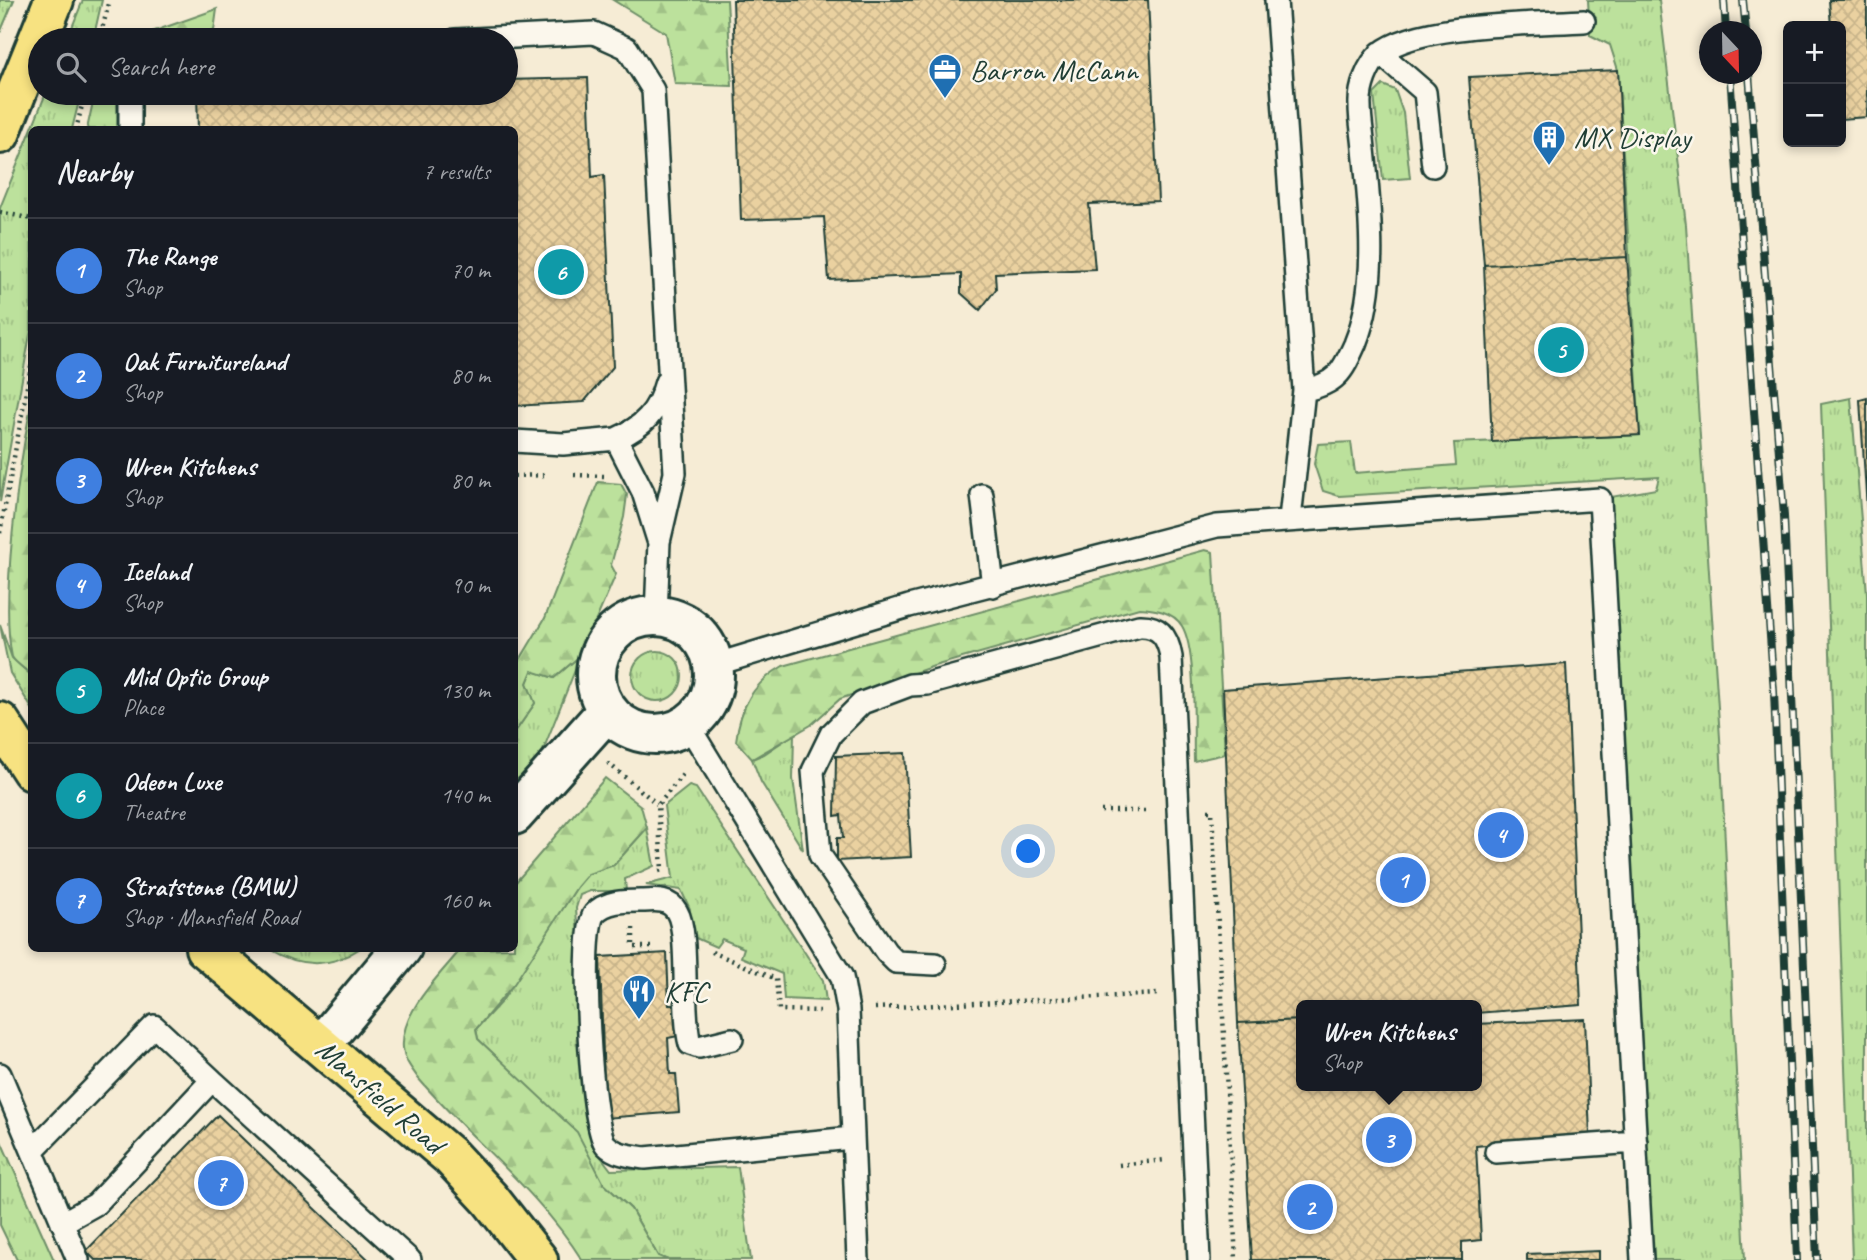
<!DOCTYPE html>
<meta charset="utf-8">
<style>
body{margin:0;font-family:Caveat,sans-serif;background:#20242c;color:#f1f3f6}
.controls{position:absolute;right:21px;top:21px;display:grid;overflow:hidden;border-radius:10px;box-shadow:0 4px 10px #0003}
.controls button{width:63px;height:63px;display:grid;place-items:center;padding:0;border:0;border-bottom:2px solid #363941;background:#171b24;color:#f1f3f6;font:35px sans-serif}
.compass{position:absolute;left:1699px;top:21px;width:63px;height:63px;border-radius:50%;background:#171b24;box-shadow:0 4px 10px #0003;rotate:158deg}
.you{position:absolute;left:1029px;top:852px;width:24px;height:24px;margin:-18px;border:5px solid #fff;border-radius:50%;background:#1a73e8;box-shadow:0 0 0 10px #1a73e833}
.badge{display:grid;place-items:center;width:46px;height:46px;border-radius:50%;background:#1f6fb2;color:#fff;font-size:23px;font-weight:700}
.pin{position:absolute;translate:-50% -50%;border:4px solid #fff;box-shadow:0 2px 7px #0006}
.popup{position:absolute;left:1296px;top:1000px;width:186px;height:91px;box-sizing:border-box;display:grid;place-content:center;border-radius:10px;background:#171b24;filter:drop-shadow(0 2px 5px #0005);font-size:23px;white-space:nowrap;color:#9ea1a6}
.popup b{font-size:26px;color:#f1f3f6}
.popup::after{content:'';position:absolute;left:50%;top:100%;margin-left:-14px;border:14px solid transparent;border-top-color:#171b24}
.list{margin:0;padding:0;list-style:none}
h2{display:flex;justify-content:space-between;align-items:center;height:91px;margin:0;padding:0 28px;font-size:30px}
h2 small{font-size:23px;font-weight:400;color:#9ea1a6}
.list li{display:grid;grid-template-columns:46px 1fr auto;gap:21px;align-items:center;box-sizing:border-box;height:105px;padding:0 28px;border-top:2px solid #363941}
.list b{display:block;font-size:26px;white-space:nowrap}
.list p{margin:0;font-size:23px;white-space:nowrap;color:#9ea1a6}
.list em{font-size:23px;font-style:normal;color:#9ea1a6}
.icon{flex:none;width:38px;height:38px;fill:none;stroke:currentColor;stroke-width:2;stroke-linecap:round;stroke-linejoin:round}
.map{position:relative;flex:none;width:1867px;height:1260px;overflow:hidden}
.search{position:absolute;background:#171b24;box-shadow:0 4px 10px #0003;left:28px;top:28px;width:490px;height:77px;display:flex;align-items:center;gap:18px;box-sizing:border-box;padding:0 24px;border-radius:38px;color:#9ea1a6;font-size:26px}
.panel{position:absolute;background:#171b24;box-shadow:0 4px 10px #0003;left:28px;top:126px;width:490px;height:826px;border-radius:10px}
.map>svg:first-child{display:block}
.grass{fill:url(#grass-tufts);stroke:#6e8f68;stroke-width:2}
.forest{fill:url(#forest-firs);stroke:#6e8f68;stroke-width:2}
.building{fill:url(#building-cross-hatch);stroke:#1f3d34;stroke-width:2}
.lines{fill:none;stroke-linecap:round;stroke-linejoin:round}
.service-casing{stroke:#1f3d34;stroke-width:26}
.minor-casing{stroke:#1f3d34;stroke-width:44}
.primary-casing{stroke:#1f3d34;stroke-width:44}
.path{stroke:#1f3d34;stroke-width:4.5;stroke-dasharray:2 5;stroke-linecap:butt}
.service{stroke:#fbf7ec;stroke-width:21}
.minor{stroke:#fbf7ec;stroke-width:38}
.primary{stroke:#f7e281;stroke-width:38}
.rail-casing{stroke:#1f3d34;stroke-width:8}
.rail{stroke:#fbf7ec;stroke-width:5;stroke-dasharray:16;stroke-linecap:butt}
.labels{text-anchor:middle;stroke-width:5;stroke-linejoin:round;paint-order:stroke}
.poi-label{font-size:30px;fill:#1f3d34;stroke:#fbf7ec;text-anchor:start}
.street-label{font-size:30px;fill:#1f3d34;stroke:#fbf7ec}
</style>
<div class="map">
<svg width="1867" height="1260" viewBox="0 0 1867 1260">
<defs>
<pattern id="grass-tufts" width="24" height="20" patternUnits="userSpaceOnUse" patternTransform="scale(1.75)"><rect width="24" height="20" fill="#bce19c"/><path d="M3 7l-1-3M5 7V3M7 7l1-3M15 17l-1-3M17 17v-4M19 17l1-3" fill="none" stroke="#a1c287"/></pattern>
<pattern id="forest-firs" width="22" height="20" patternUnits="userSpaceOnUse" patternTransform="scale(1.75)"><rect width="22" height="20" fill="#bce19c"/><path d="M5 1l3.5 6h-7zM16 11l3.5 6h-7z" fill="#a1c287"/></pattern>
<pattern id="building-cross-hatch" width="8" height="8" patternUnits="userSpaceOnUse" patternTransform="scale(1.75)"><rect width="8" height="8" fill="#ead1a0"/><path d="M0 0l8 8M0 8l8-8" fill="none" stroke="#c8b48a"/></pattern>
</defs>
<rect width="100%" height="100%" fill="#f6ecd5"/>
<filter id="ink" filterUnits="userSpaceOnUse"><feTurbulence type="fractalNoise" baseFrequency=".0143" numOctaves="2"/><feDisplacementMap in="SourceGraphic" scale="14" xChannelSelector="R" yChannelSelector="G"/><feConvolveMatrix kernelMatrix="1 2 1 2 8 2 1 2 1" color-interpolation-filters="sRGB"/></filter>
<g filter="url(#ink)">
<path class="grass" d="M 0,0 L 14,0 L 0,33 Z
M 83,0 L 102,0 L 93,40 L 67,40 Z
M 1588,0 L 1659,0 L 1686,225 L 1720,738 L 1745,1260 L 1654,1260 L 1600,499 L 1656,489 L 1659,477 L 1339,496 L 1323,491 L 1314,464 L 1318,444 L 1351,442 L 1355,473 L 1456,465 L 1454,443 L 1640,435 L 1618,70 L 1610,45 L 1590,35 Z
M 1383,85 L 1395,90 L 1403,113 L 1410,178 L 1383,180 L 1374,94 Z
M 46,93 L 81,93 L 72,129 L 32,130 L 31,329 L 0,502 L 0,208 Z
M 1851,398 L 1867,594 L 1867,1260 L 1852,1260 L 1821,404 Z
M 0,625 L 12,658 L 31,675 L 31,707 L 10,673 Z
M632 676a25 25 0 1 1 50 0a25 25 0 1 1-50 0Z
M 581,655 L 542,753 L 515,786 L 515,732 L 535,703 L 527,683 L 532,670 L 554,678 Z
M 794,734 L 793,779 L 803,850 L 761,782 L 752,759 L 764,754 Z
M 689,786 L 696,788 L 823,980 L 826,1001 L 784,999 L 782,974 L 741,957 L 744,948 L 722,939 L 716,947 L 689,935 L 690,909 L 681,890 L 646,885 L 673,878 L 664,806 Z
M 647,828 L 654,866 L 625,879 L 626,891 L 590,891 L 580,895 L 576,908 L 591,1144 L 611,1170 L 738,1167 L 751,1260 L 668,1260 L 658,1256 L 631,1209 L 604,1184 L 539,1098 L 478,1039 L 476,1029 L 502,1001 L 577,887 L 588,874 L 614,865 Z
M 269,949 L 359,949 C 329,969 299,967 269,949 Z
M 0,1139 L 54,1260 L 17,1260 L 0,1225 Z"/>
<path class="forest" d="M 613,0 L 727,0 L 732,86 L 675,84 L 666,33 Z
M 217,9 L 214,31 L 159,40 L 129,40 Z
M 95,93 L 117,93 L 117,129 L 87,129 Z
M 31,405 L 32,591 L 26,610 L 31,629 L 31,675 C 26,669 16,664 12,657 C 0,602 19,467 31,405 Z
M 598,482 L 621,484 L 627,495 L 624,517 L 611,565 L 616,574 L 581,655 L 554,678 L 532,671 L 527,683 L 535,703 L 515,732 L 515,668 L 545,618 Z
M 1205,550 L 1213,552 L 1225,754 L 1194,761 C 1193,729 1197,651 1182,626 C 1173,611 1154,609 1139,608 L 934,666 L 840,699 L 811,725 L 752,759 L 736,741 C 740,707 753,683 783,666 Z
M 605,778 L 641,806 L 647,828 L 614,865 L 588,874 L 577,887 L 514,984 L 476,1029 L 478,1039 L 577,1132 L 604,1184 L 631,1209 L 658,1256 L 668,1260 L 582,1260 C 537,1189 472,1141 418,1078 C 412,1069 404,1060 403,1048 C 400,1012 440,975 461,949 L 514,948 L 515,883 Z"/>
<path class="building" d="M 733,0 L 1148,0 L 1158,201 L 1089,204 L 1095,269 L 995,273 L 996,289 L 980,310 L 961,293 L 961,274 L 829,280 L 824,217 L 741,220 Z
M 1829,0 L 1867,0 L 1867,117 L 1841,119 L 1841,26 L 1831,26 Z
M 1618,70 L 1627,257 L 1484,265 L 1469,77 Z
M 588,78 L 592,177 L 604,175 L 613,367 L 584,402 L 514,406 L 514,130 L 198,130 L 197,93 L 506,93 L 506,80 Z
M 1627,257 L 1640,435 L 1492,442 L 1484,265 Z
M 1867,398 L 1867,510 L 1860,400 Z
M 1566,664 L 1581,1005 L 1476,1013 L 1476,1005 L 1302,1005 L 1302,1020 L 1238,1023 L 1223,689 Z
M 905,753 L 911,857 L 837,861 L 837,838 L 843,838 L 841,815 L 835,816 L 836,756 Z
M 667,953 L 669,1005 L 677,1005 L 678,1036 L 668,1038 L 670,1074 L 676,1074 L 679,1112 L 605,1118 L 600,957 Z
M 1585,1019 L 1590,1135 L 1476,1146 L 1481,1240 L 1462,1242 L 1462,1260 L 1252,1260 L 1238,1023 L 1302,1020 L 1302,1086 L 1476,1086 L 1476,1024 Z
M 218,1115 L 369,1260 L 95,1260 L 86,1251 Z
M 1599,1251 L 1599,1260 L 1527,1260 L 1527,1254 Z"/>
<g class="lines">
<defs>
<path id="service" d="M 1276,0 L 1304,390
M 455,40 L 594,33 L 627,48 L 653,90 L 675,473 L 659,542 L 656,615
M 1380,53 L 1425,92 L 1433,166
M 130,93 L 130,130
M 616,439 C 643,427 658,412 666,382
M 514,441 L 563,444 L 616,439 L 643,492 L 658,540
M 982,495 L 993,586
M 1290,519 L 1304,390 C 1336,384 1342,373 1355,344 C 1379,285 1370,211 1364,149 C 1363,135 1360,120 1360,106 C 1359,89 1367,65 1381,53 C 1417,23 1535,24 1584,21
M 714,665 L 909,606 L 1217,526 L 1600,499 L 1642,1260
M 688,725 L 842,977 L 848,1010 L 858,1260
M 935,964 L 896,962 L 886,952 L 820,855 L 813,771 L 831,734 L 862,703 L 910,685 L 927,684 L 1139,626 C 1160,625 1168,638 1171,657 L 1199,1260
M 732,1039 L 699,1047 L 690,1044 C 681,1011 690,934 677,912 C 670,899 657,900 644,901 C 628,901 606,900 594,914 C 580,929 590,1129 606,1145 C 616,1155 632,1156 645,1158 L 852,1138
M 0,1074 L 78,1260
M 212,1080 L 410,1260
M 33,1150 L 154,1026 L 212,1080 L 96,1204 L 62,1223
M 1496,1152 L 1636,1142"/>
<path id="minor" d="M596 675a59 59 0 1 1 118 0a59 59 0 1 1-118 0Z
M 514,815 L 607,711
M 321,1045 L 402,948"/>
<path id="primary" d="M 0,134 L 54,0
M 0,722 L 32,771
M 205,948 L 451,1157 L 490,1199 L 538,1260"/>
</defs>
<use href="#service" class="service-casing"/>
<use href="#minor" class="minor-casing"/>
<use href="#primary" class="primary-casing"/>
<path class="path" d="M 99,40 L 110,0
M 76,130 L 85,93
M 0,212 L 32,219
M 574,475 L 604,476
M 514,476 L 548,475
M 0,533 L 32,360
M 608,763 L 657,804
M 1101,811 L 1150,811
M 1208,811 L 1212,811 L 1236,1260
M 659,871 L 662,870 L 658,805 L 684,773
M 633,928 L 633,947 L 655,947
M 712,952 L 776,979 L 779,1010 L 820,1011
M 875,1008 L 1159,994
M 1119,1165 L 1166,1160"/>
<use href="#service" class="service"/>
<use href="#minor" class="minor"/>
<use href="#primary" class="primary"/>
<defs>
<path id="rail" d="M 1724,0 L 1726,32
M 1743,0 L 1746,32
M 1730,74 L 1774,692 L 1797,1260
M 1749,74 L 1784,516 L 1817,1260"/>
</defs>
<use href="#rail" class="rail-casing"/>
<use href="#rail" class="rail"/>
</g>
</g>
<defs>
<symbol id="office-pin" viewBox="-11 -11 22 30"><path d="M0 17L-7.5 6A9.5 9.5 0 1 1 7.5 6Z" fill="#1f6fb2" stroke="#fbf7ec"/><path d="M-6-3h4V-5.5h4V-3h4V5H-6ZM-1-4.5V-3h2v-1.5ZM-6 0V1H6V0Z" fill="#fff"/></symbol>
<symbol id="building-pin" viewBox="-11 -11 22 30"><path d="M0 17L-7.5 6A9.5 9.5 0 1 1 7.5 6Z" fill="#1f6fb2" stroke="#fbf7ec"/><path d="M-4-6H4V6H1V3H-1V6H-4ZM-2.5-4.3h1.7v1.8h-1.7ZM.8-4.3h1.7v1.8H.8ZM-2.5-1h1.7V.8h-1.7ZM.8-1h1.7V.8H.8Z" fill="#fff"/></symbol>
<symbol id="restaurant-pin" viewBox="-11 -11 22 30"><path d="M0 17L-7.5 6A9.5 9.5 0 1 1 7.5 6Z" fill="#1f6fb2" stroke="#fbf7ec"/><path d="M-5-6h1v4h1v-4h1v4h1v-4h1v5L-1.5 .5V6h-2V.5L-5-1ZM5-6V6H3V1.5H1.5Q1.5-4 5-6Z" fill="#fff"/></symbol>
</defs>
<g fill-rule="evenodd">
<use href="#office-pin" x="926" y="51" width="38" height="52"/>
<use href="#building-pin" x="1530" y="118" width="38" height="52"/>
<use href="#restaurant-pin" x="620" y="972" width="38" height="52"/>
</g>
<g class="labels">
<g class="poi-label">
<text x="970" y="80">Barron McCann</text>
<text x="1574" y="147">MX Display</text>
<text x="664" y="1001">KFC</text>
</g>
<g class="street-label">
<text transform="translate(380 1096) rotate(41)" y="10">Mansfield Road</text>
</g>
</g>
</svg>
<div class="controls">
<button>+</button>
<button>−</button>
</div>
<svg class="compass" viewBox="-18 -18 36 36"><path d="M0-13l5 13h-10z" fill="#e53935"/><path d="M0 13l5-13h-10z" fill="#9ea1a6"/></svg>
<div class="you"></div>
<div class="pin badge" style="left:1403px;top:880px;background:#3f7fe0">1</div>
<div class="pin badge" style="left:1310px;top:1207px;background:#3f7fe0">2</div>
<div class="pin badge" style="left:1389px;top:1140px;background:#3f7fe0">3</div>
<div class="popup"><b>Wren Kitchens</b>Shop</div>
<div class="pin badge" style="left:1501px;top:835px;background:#3f7fe0">4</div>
<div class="pin badge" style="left:1561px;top:350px;background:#0f9aa8">5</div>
<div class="pin badge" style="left:561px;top:272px;background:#0f9aa8">6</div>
<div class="pin badge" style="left:221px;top:1183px;background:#3f7fe0">7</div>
<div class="search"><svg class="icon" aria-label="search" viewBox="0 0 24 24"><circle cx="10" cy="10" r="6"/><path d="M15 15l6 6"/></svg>Search here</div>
<section class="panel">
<h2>Nearby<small>7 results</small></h2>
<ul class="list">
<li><span class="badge" style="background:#3f7fe0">1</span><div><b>The Range</b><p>Shop</p></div><em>70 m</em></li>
<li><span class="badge" style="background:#3f7fe0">2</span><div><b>Oak Furnitureland</b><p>Shop</p></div><em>80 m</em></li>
<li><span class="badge" style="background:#3f7fe0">3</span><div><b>Wren Kitchens</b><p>Shop</p></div><em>80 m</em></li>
<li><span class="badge" style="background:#3f7fe0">4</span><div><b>Iceland</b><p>Shop</p></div><em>90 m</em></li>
<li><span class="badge" style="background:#0f9aa8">5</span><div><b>Mid Optic Group</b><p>Place</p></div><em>130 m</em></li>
<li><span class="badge" style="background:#0f9aa8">6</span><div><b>Odeon Luxe</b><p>Theatre</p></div><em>140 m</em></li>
<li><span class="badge" style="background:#3f7fe0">7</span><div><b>Stratstone (BMW)</b><p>Shop · Mansfield Road</p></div><em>160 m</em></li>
</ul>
</section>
</div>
